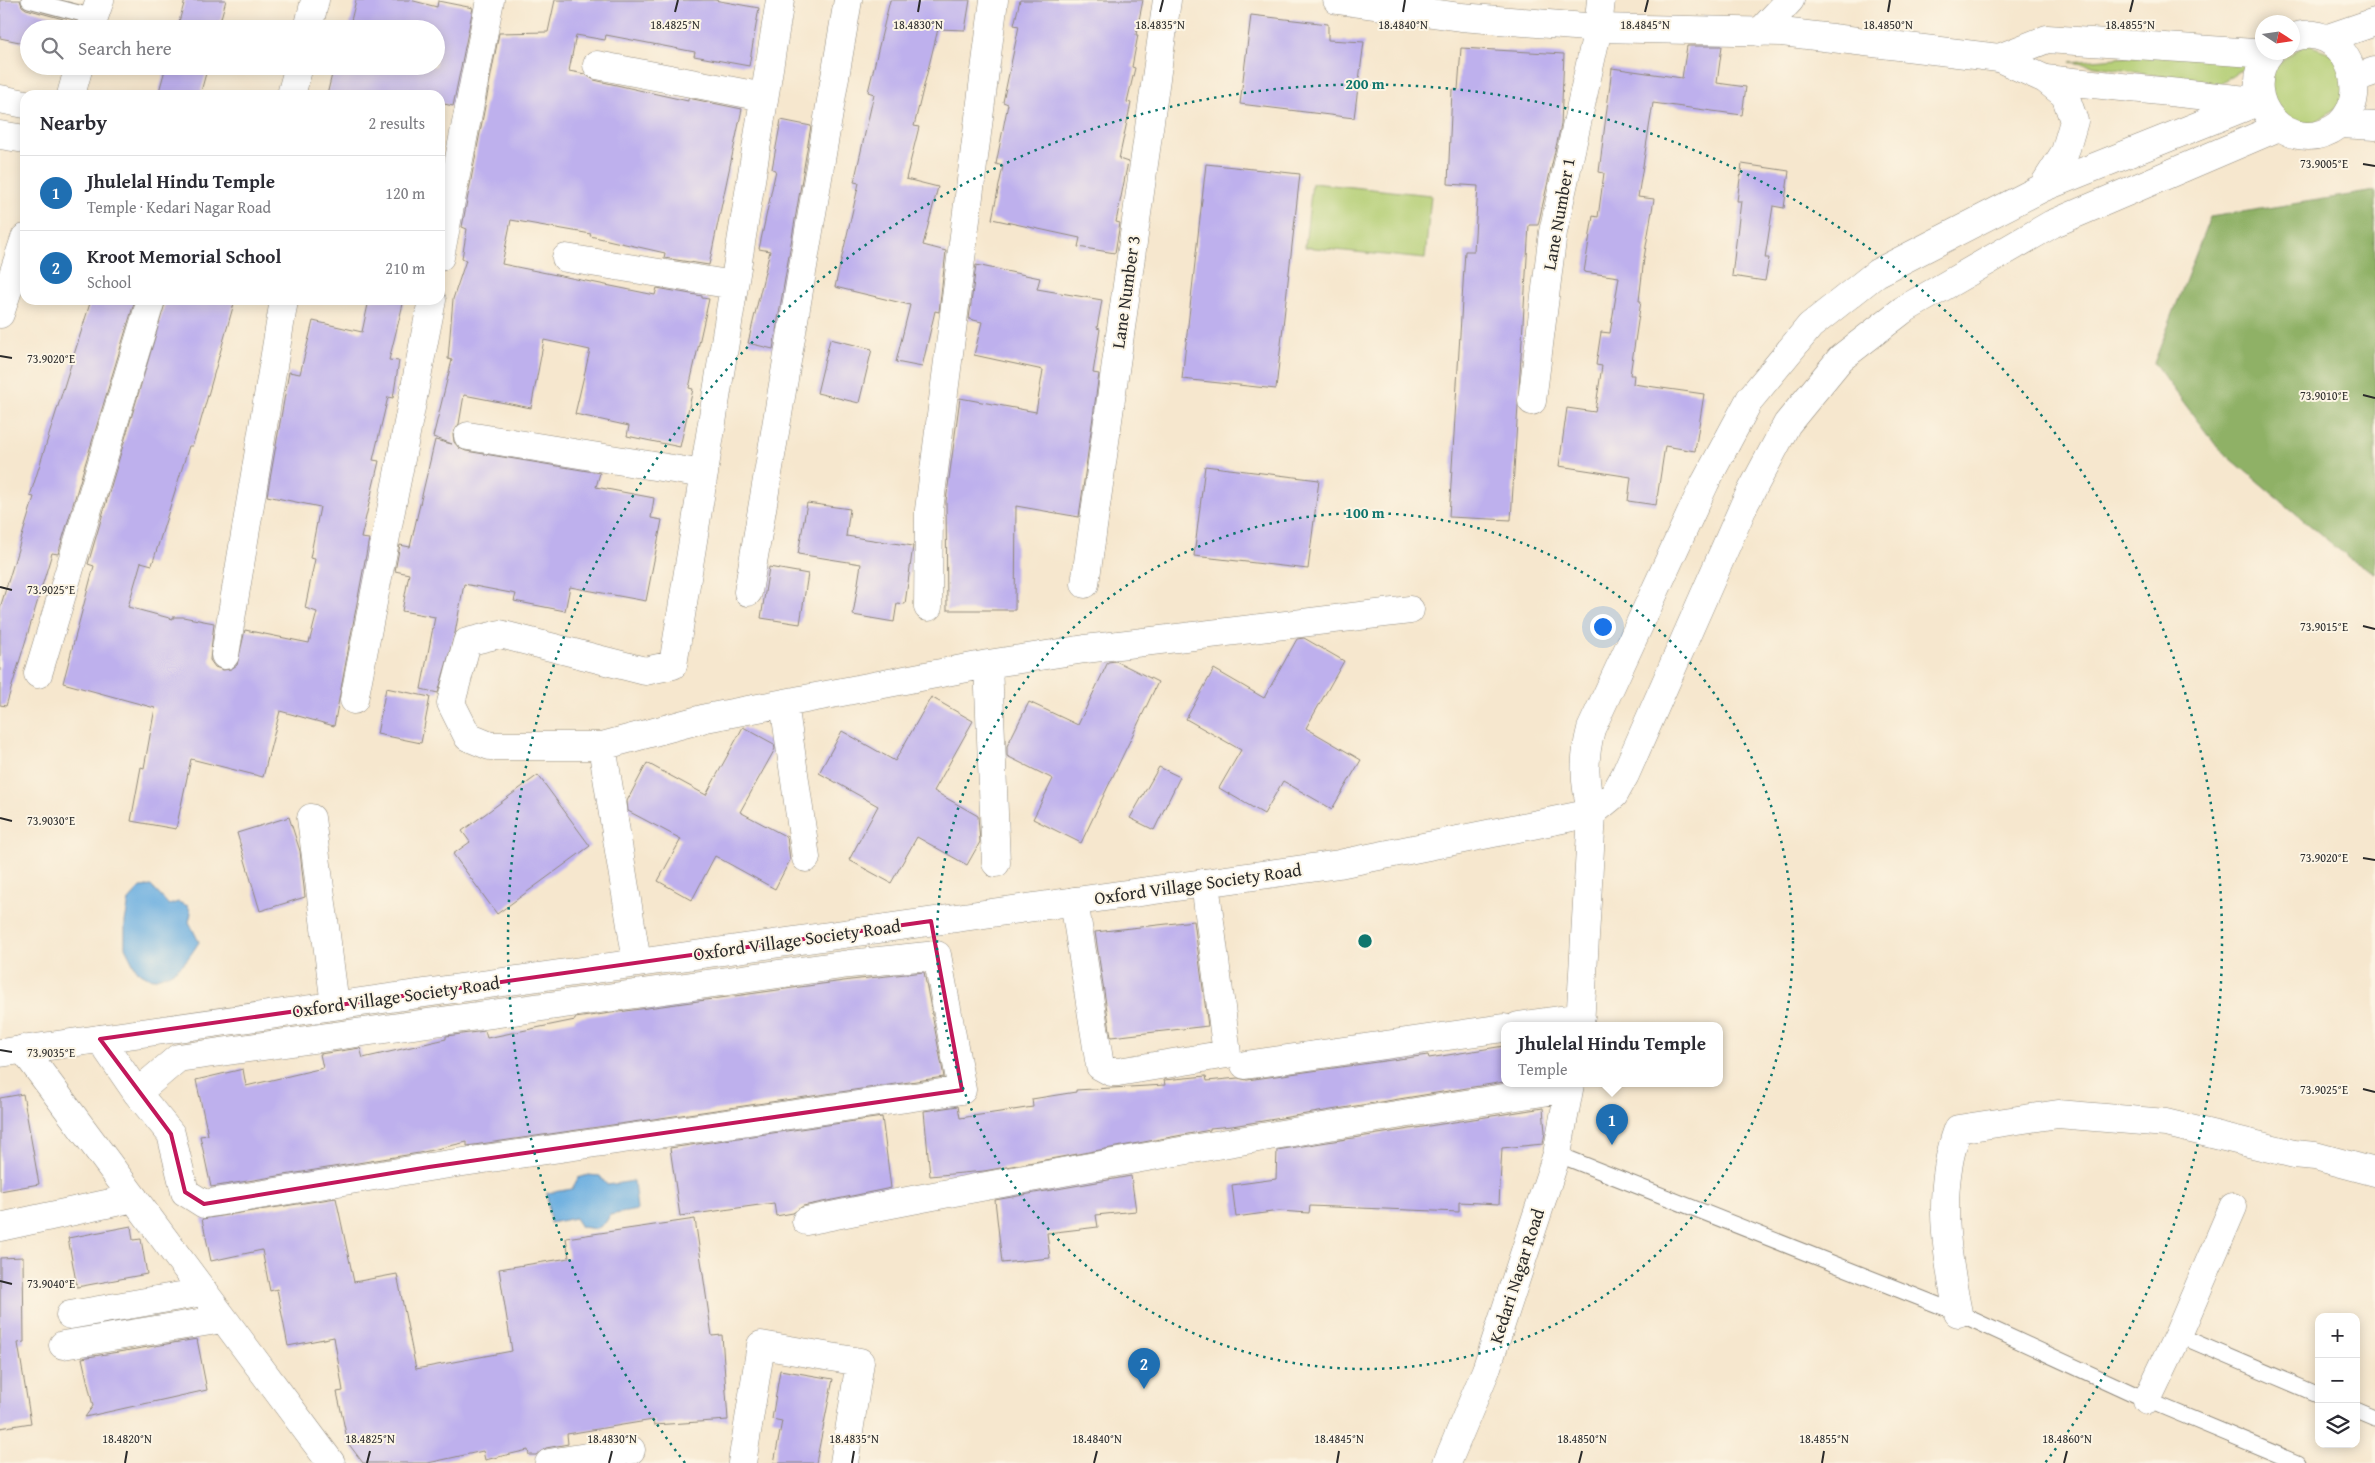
<!DOCTYPE html>
<meta charset="utf-8">
<style>
body{margin:0;font-family:"Gentium Book Plus",serif;background:#f2f2f3;color:#2b2b33}
.controls{position:absolute;right:15px;bottom:15px;display:grid;overflow:hidden;border-radius:10px;box-shadow:0 2px 12px #0003}
.controls button{width:45px;height:45px;display:grid;place-items:center;padding:0;border:0;border-bottom:1px solid #e1e1e2;background:#fff;color:#2b2b33;font:25px sans-serif}
.compass{position:absolute;left:2255px;top:15px;width:45px;height:45px;border-radius:50%;background:#fff;box-shadow:0 2px 12px #0003;rotate:102deg}
.you{position:absolute;left:1602px;top:626px;width:18px;height:18px;margin:-12px;border:4px solid #fff;border-radius:50%;background:#1a73e8;box-shadow:0 0 0 8px #1a73e833}
.badge{display:grid;place-items:center;width:32px;height:32px;border-radius:50%;background:#1f6fb2;color:#fff;font-size:16px;font-weight:700}
.pin{position:absolute;translate:-50% -41px;filter:drop-shadow(0 1px 2px #0008)}
.pin::after{content:'';position:absolute;top:26px;width:18px;height:15px;background:inherit;clip-path:polygon(0 0,100% 0,50% 100%)}
.popup{position:absolute;left:1501px;top:1022px;width:222px;height:65px;box-sizing:border-box;display:grid;place-content:center;border-radius:10px;background:#fff;filter:drop-shadow(0 1px 4px #0005);font-size:16px;white-space:nowrap;color:#7c7c81}
.popup b{font-size:19px;color:#2b2b33}
.popup::after{content:'';position:absolute;left:50%;top:100%;margin-left:-10px;border:10px solid transparent;border-top-color:#fff}
.list{margin:0;padding:0;list-style:none}
h2{display:flex;justify-content:space-between;align-items:center;height:65px;margin:0;padding:0 20px;font-size:21px}
h2 small{font-size:16px;font-weight:400;color:#7c7c81}
.list li{display:grid;grid-template-columns:32px 1fr auto;gap:15px;align-items:center;box-sizing:border-box;height:75px;padding:0 20px;border-top:1px solid #e1e1e2}
.list b{display:block;font-size:19px;white-space:nowrap}
.list p{margin:0;font-size:16px;white-space:nowrap;color:#7c7c81}
.list em{font-size:16px;font-style:normal;color:#7c7c81}
.icon{flex:none;width:28px;height:28px;fill:none;stroke:currentColor;stroke-width:2;stroke-linecap:round;stroke-linejoin:round}
.map{position:relative;flex:none;width:2375px;height:1463px;overflow:hidden}
.search{position:absolute;background:#fff;box-shadow:0 2px 12px #0003;left:20px;top:20px;width:425px;height:55px;display:flex;align-items:center;gap:12px;box-sizing:border-box;padding:0 18px;border-radius:28px;color:#7c7c81;font-size:19px}
.panel{position:absolute;background:#fff;box-shadow:0 2px 12px #0003;left:20px;top:90px;width:425px;height:215px;border-radius:15px}
.map>svg:first-child{display:block}
.green{fill:#b4ce74;stroke:#707c50}
.forest{fill:#8fb166;stroke:#5d6e48}
.water{fill:#6baee0;stroke:#4b6c86}
.building{fill:#beb0ed}
.lines{fill:none;stroke-linecap:round;stroke-linejoin:round}
.service-casing{stroke:#90897c;stroke-width:17}
.minor-casing{stroke:#90897c;stroke-width:29}
.tertiary-casing{stroke:#90897c;stroke-width:29}
.secondary-casing{stroke:#90897c;stroke-width:29}
.service{stroke:#fff;stroke-width:15}
.minor{stroke:#fff;stroke-width:28}
.tertiary{stroke:#fff;stroke-width:28}
.secondary{stroke:#fff;stroke-width:28}
.marked{fill:none;stroke:#c2185b;stroke-width:4;stroke-linejoin:round}
.ticks{fill:none;stroke:#2b2b2b;stroke-width:2}
.ring{fill:none;stroke:#0f766e;stroke-width:2.5;stroke-dasharray:2.5 5}
.labels{text-anchor:middle;stroke-width:4;stroke-linejoin:round;paint-order:stroke}
.street-label{font-size:18px;fill:#2b2b2b;stroke:#fcf5e5}
.ticks-label{font-size:12px;text-anchor:middle;fill:#2b2b2b;stroke:#fcf5e5;stroke-width:4;stroke-linejoin:round;paint-order:stroke}
.centre{fill:#0f766e;stroke:#fcf5e5;stroke-width:2.5}
.ring-label{font-size:15px;text-anchor:middle;font-weight:bold;fill:#0f766e;stroke:#fcf5e5;stroke-width:4;stroke-linejoin:round;paint-order:stroke}
</style>
<div class="map">
<svg width="2375" height="1463" viewBox="0 0 2375 1463">
<rect width="100%" height="100%" fill="#fcf5e5"/>
<filter id="ink" filterUnits="userSpaceOnUse"><feTurbulence type="fractalNoise" baseFrequency=".02" numOctaves="2"/><feDisplacementMap in="SourceGraphic" scale="10" xChannelSelector="R" yChannelSelector="G"/><feConvolveMatrix kernelMatrix="1 2 1 2 8 2 1 2 1" color-interpolation-filters="sRGB"/></filter>
<filter id="wash" filterUnits="userSpaceOnUse"><feTurbulence type="fractalNoise" baseFrequency=".0096" numOctaves="4" result="noise"/><feDisplacementMap in="SourceGraphic" scale="20" xChannelSelector="R" yChannelSelector="G"/><feGaussianBlur stdDeviation="1.12" result="paint"/><feColorMatrix in="noise" values="0 0 0 0 0 0 0 0 0 0 0 0 0 0 0 0 0 1.4 0 .05"/><feComposite in="paint" operator="in"/></filter>
<g filter="url(#wash)">
<rect width="100%" height="100%" fill="#f6e7ce"/>
<path class="green" d="M 2306,44 L 2375,69 L 2346,101 L 2307,128 L 2227,96 Z
M 2262,45 L 2266,53 L 2219,85 L 2071,62 Z
M 1312,183 L 1431,195 L 1425,259 L 1305,247 Z"/>
<path class="forest" d="M 2375,191 L 2375,573 L 2350,559 L 2218,448 L 2154,363 L 2210,217 Z"/>
<path class="water" d="M 151,886 L 169,905 L 178,902 L 188,906 L 191,913 L 189,922 L 199,942 C 185,964 178,973 152,979 L 137,971 L 125,947 L 125,922 L 129,900 L 141,887 Z
M 588,1175 L 600,1176 L 607,1185 L 634,1181 L 637,1210 L 610,1215 L 606,1222 L 597,1229 L 581,1227 L 575,1218 L 550,1223 L 547,1193 L 572,1189 L 578,1178 Z"/>
<g id="blocks">
<path class="building" d="M 0,0 L 20,0 L 22,6 L 26,9 L 63,19 L 61,29 L 29,29 L 29,44 L 0,38 Z
M 185,0 L 226,0 L 218,29 L 177,29 Z
M 356,0 L 410,0 L 437,7 L 438,1 L 473,8 L 453,106 L 440,103 L 440,95 L 327,95 L 334,66 L 436,66 L 436,29 L 349,29 Z
M 555,0 L 714,0 L 759,8 L 749,66 L 694,56 L 695,52 L 606,35 L 605,40 L 576,35 L 569,71 L 585,74 L 594,80 L 688,101 L 688,98 L 742,109 L 709,265 L 664,258 L 665,253 L 590,236 L 591,234 L 511,220 L 502,264 L 655,295 L 657,288 L 702,296 L 702,298 L 709,299 L 689,388 L 693,389 L 680,447 L 627,436 L 629,426 L 575,414 L 590,350 L 544,340 L 531,408 L 464,395 L 459,424 L 453,434 L 454,442 L 459,448 L 466,451 L 600,473 L 596,487 L 654,498 L 651,518 L 662,520 L 646,601 L 570,587 L 565,611 L 514,601 L 516,594 L 464,584 L 455,633 L 438,693 L 421,689 L 435,617 L 402,611 L 409,574 L 395,571 L 400,545 L 410,547 L 435,440 L 452,444 L 433,437 L 452,360 L 448,359 L 453,299 L 466,260 L 462,258 L 467,229 L 462,227 L 499,33 L 548,32 Z
M 890,0 L 970,0 L 965,30 L 938,29 L 914,126 L 919,127 L 906,179 L 938,187 L 923,245 L 946,251 L 939,312 L 935,311 L 922,367 L 896,362 L 910,305 L 835,287 L 859,183 L 854,182 L 874,94 L 868,92 Z
M 1020,0 L 1143,0 L 1136,35 L 1138,35 L 1132,67 L 1135,68 L 1127,102 L 1131,103 L 1119,159 L 1128,162 L 1116,222 L 1120,223 L 1115,253 L 1078,247 L 1080,238 L 992,219 L 1003,166 L 996,164 L 1008,104 L 1003,102 L 1019,26 L 1014,25 Z
M 1251,15 L 1328,24 L 1328,40 L 1364,42 L 1354,118 L 1240,104 Z
M 1687,46 L 1722,46 L 1717,83 L 1746,87 L 1742,115 L 1653,103 L 1638,197 L 1654,199 L 1644,258 L 1639,301 L 1641,301 L 1630,375 L 1634,375 L 1633,384 L 1704,394 L 1695,451 L 1665,446 L 1656,505 L 1628,501 L 1631,477 L 1559,466 L 1567,408 L 1595,412 L 1602,366 L 1596,365 L 1601,332 L 1610,333 L 1619,277 L 1584,272 L 1593,216 L 1598,217 L 1604,173 L 1599,172 L 1612,68 L 1682,78 Z
M 1461,48 L 1564,54 L 1561,125 L 1538,225 L 1529,225 L 1511,520 L 1449,517 L 1465,251 L 1474,251 L 1478,186 L 1448,184 L 1452,90 L 1458,90 Z
M 166,66 L 208,66 L 200,95 L 158,95 Z
M 781,120 L 811,126 L 773,349 L 748,343 L 770,251 L 759,249 L 776,170 L 772,169 Z
M 1206,164 L 1300,174 L 1276,389 L 1182,379 Z
M 1742,164 L 1789,171 L 1784,208 L 1773,206 L 1765,258 L 1769,258 L 1765,281 L 1732,276 L 1741,201 L 1737,201 Z
M 976,265 L 1040,278 L 1037,289 L 1102,300 L 1097,328 L 1100,329 L 1093,373 L 1099,374 L 1079,517 L 1016,506 L 1015,610 L 947,610 L 946,501 L 960,398 L 1036,412 L 1043,370 L 974,355 L 982,322 L 969,319 Z
M 91,300 L 135,300 L 58,554 L 52,553 L 6,706 L 0,705 L 0,608 L 34,497 L 30,496 Z
M 166,300 L 235,300 L 199,427 L 192,446 L 189,446 L 152,565 L 141,562 L 128,607 L 173,619 L 173,617 L 183,617 L 214,623 L 210,660 L 215,667 L 223,670 L 231,669 L 237,665 L 245,630 L 309,643 L 317,612 L 305,608 L 315,559 L 310,558 L 320,507 L 267,496 L 289,372 L 300,374 L 313,321 L 362,332 L 369,300 L 404,300 L 389,360 L 399,361 L 393,398 L 388,397 L 373,460 L 379,461 L 361,538 L 369,539 L 334,726 L 280,711 L 263,777 L 191,759 L 176,829 L 131,821 L 141,767 L 144,768 L 155,708 L 63,683 L 94,566 L 88,564 Z
M 830,339 L 872,349 L 859,403 L 817,393 Z
M 1205,466 L 1319,480 L 1308,569 L 1194,556 Z
M 807,503 L 850,509 L 846,536 L 913,546 L 905,604 L 897,603 L 894,622 L 853,615 L 861,564 L 798,554 Z
M 769,567 L 808,574 L 800,624 L 761,618 Z
M 1304,638 L 1344,661 L 1306,728 L 1361,760 L 1332,809 L 1283,781 L 1264,814 L 1219,788 L 1241,750 L 1186,719 L 1214,669 L 1264,698 L 1297,639 Z
M 1116,661 L 1158,682 L 1081,843 L 1033,819 L 1053,779 L 1007,756 L 1007,746 L 1029,702 L 1078,725 L 1108,662 Z
M 386,688 L 430,697 L 421,743 L 377,734 Z
M 931,697 L 973,721 L 934,791 L 978,816 L 980,842 L 967,865 L 917,837 L 891,883 L 849,860 L 878,806 L 819,773 L 842,731 L 895,761 Z
M 743,727 L 774,744 L 775,749 L 740,812 L 787,837 L 790,860 L 775,889 L 715,856 L 692,900 L 658,881 L 681,839 L 628,811 L 627,801 L 647,763 L 706,795 Z
M 1159,767 L 1180,777 L 1154,830 L 1130,818 Z
M 538,775 L 590,846 L 497,914 L 453,854 L 470,842 L 462,831 Z
M 289,817 L 300,851 L 305,897 L 260,911 L 237,833 Z
M 1194,921 L 1208,1026 L 1111,1037 L 1095,932 Z
M 924,972 L 944,1077 L 467,1146 L 467,1142 L 419,1153 L 211,1187 L 200,1136 L 208,1135 L 196,1080 L 243,1069 L 246,1086 L 323,1068 L 320,1054 L 360,1048 L 363,1058 L 446,1039 L 446,1036 L 485,1031 L 487,1038 L 575,1020 L 575,1018 L 851,980 Z
M 1504,1046 L 1504,1082 L 1232,1126 L 1210,1128 L 1210,1130 L 984,1171 L 930,1176 L 924,1111 L 958,1106 L 960,1118 L 1033,1107 L 1032,1099 L 1076,1092 L 1076,1090 L 1165,1085 L 1164,1080 L 1206,1076 L 1207,1081 L 1238,1078 L 1247,1080 L 1428,1055 L 1429,1058 Z
M 23,1094 L 39,1184 L 0,1191 L 0,1098 Z
M 1543,1108 L 1545,1132 L 1543,1144 L 1502,1148 L 1499,1204 L 1459,1202 L 1459,1212 L 1310,1206 L 1309,1213 L 1279,1211 L 1236,1217 L 1232,1185 L 1276,1179 L 1277,1150 Z
M 882,1117 L 891,1188 L 803,1206 L 793,1213 L 776,1216 L 774,1203 L 680,1216 L 670,1148 Z
M 1131,1176 L 1136,1211 L 1096,1215 L 1098,1227 L 1047,1233 L 1050,1258 L 1002,1263 L 995,1200 Z
M 336,1198 L 354,1282 L 397,1274 L 416,1369 L 512,1351 L 499,1269 L 569,1258 L 566,1238 L 695,1219 L 712,1336 L 722,1335 L 728,1420 L 654,1425 L 653,1420 L 567,1434 L 568,1444 L 546,1448 L 536,1455 L 529,1455 L 528,1450 L 485,1460 L 483,1451 L 428,1463 L 363,1463 L 348,1443 L 337,1392 L 343,1391 L 334,1337 L 288,1346 L 277,1289 L 270,1291 L 262,1250 L 211,1261 L 202,1219 Z
M 131,1226 L 133,1240 L 141,1239 L 147,1274 L 77,1287 L 68,1238 Z
M 23,1257 L 24,1342 L 18,1343 L 31,1423 L 0,1428 L 0,1258 Z
M 197,1339 L 207,1390 L 85,1417 L 93,1406 L 82,1358 Z
M 780,1370 L 833,1379 L 816,1463 L 774,1463 L 782,1421 L 772,1419 Z"/>
</g>
</g>
<g filter="url(#ink)">
<use href="#blocks" fill-opacity="0" stroke="#90897c" stroke-width="1"/>
<g class="lines">
<defs>
<path id="service" d="M 29,0 L 94,17
M 1557,1154 L 1958,1313 L 2147,1400 L 2298,1463
M 2178,1335 L 2319,1395
M 2356,1410 L 2375,1418"/>
<path id="minor" d="M 780,0 L 673,665 L 645,671 L 500,634 L 467,642 L 451,703 L 468,737 L 490,746 L 602,746 L 706,718 L 988,664 L 996,863
M 308,29 L 315,0
M 1760,32 L 1790,0
M 597,65 L 764,97
M 291,95 L 299,66
M 0,99 L 25,104
M 0,135 L 25,139
M 440,257 L 490,0
M 566,258 L 734,285
M 1532,401 L 1553,232 L 1598,28 L 1601,0
M 468,436 L 704,474
M 1085,584 L 1167,0
M 748,592 L 848,0
M 928,607 L 929,510 L 994,0
M 225,655 L 284,300
M 988,664 L 1085,649 L 1410,610
M 38,674 L 151,300
M 354,700 L 432,300
M 784,703 L 806,858
M 602,746 L 637,962
M 311,818 L 335,1005
M 1074,901 L 1100,1066 L 1111,1072 L 1118,1072 L 1227,1054 L 1205,883
M 1518,1026 L 1581,1017
M 1580,1026 L 1592,813
M 100,1039 L 137,1093 L 171,1134 L 185,1192 L 204,1204 L 429,1167 L 962,1090 L 937,955 L 849,964 L 178,1058 L 137,1093
M 23,1049 L 331,1463
M 1245,1065 L 1504,1028
M 806,1221 C 1059,1170 1314,1127 1569,1088
M 0,1227 L 134,1198
M 1958,1313 C 1946,1252 1936,1189 1958,1129 L 2058,1114 L 2166,1123 L 2294,1154 L 2315,1156 L 2375,1172
M 70,1315 L 203,1292
M 63,1345 L 223,1319
M 2147,1400 L 2178,1335 L 2233,1207
M 549,1463 L 631,1450
M 742,1463 L 761,1345 L 860,1362 L 844,1463
M 1447,1463 L 1486,1370 L 1557,1154 L 1570,1084"/>
<path id="tertiary" d="M 1337,0 L 1461,17 L 1598,28 L 1782,32 L 1999,58 L 2045,79 L 2065,95 L 2074,121 L 2065,152 L 2042,188
M 90,29 L 100,0
M 2328,38 L 2375,22
M 1999,58 L 2047,39 L 2269,54
M 2358,77 L 2375,71
M 2045,79 L 2256,101
M 71,95 L 79,66
M 0,314 L 25,238
M 1592,813 C 1584,783 1583,760 1591,729 L 1705,483 L 1750,399 L 1810,326 L 1877,273 L 2042,188 L 2260,101
M 0,1053 L 1339,864 L 1592,813 L 1614,795 L 1625,775 L 1745,503 L 1787,424 L 1841,358 L 1903,310 L 2052,224 L 2279,127"/>
<path id="secondary" d="M 2270,52 C 2234,101 2291,161 2339,125 C 2375,93 2343,18 2292,38
M 2341,124 L 2375,126"/>
</defs>
<use href="#service" class="service-casing"/>
<use href="#minor" class="minor-casing"/>
<use href="#tertiary" class="tertiary-casing"/>
<use href="#secondary" class="secondary-casing"/>
<use href="#service" class="service"/>
<use href="#minor" class="minor"/>
<use href="#tertiary" class="tertiary"/>
<use href="#secondary" class="secondary"/>
</g>
</g>
<path class="marked" d="M 931,921 L 962,1090 L 429,1167 L 204,1204 L 185,1192 L 171,1134 L 100,1039 Z"/>
<path class="ticks" d="M 675,12 L 678,0M 918,12 L 920,0M 1160,12 L 1163,0M 1403,12 L 1405,0M 1645,12 L 1648,0M 1888,12 L 1890,0M 2130,12 L 2133,0M 2363,164 L 2375,166M 0,356 L 12,358M 2363,395 L 2375,398M 0,587 L 12,590M 2363,626 L 2375,629M 0,818 L 12,821M 2363,858 L 2375,860M 0,1050 L 12,1052M 2363,1089 L 2375,1092M 0,1281 L 12,1284M 125,1463 L 127,1451M 367,1463 L 370,1451M 609,1463 L 612,1451M 852,1463 L 854,1451M 1094,1463 L 1097,1451M 1337,1463 L 1339,1451M 1579,1463 L 1582,1451M 1822,1463 L 1824,1451M 2064,1463 L 2067,1451"/>
<g class="ring">
<circle cx="1365" cy="941" r="428"/>
<path d="M685 1463A857 857 0 1 1 2045 1463"/>
</g>
<g class="labels">
<g class="street-label">
<text transform="translate(1559 214) rotate(-80)" y="6">Lane Number 1</text>
<text transform="translate(1126 292) rotate(-82)" y="6">Lane Number 3</text>
<text transform="translate(1198 884) rotate(-8)" y="6">Oxford Village Society Road</text>
<text transform="translate(797 940) rotate(-8)" y="6">Oxford Village Society Road</text>
<text transform="translate(396 997) rotate(-8)" y="6">Oxford Village Society Road</text>
<text transform="translate(1517 1276) rotate(-72)" y="6">Kedari Nagar Road</text>
</g>
</g>
<g class="ticks-label">
<text x="675" y="29">18.4825°N</text>
<text x="918" y="29">18.4830°N</text>
<text x="1160" y="29">18.4835°N</text>
<text x="1403" y="29">18.4840°N</text>
<text x="1645" y="29">18.4845°N</text>
<text x="1888" y="29">18.4850°N</text>
<text x="2130" y="29">18.4855°N</text>
<text x="2324" y="168">73.9005°E</text>
<text x="51" y="363">73.9020°E</text>
<text x="2324" y="400">73.9010°E</text>
<text x="51" y="594">73.9025°E</text>
<text x="2324" y="631">73.9015°E</text>
<text x="51" y="825">73.9030°E</text>
<text x="2324" y="862">73.9020°E</text>
<text x="51" y="1057">73.9035°E</text>
<text x="2324" y="1094">73.9025°E</text>
<text x="51" y="1288">73.9040°E</text>
<text x="127" y="1443">18.4820°N</text>
<text x="370" y="1443">18.4825°N</text>
<text x="612" y="1443">18.4830°N</text>
<text x="854" y="1443">18.4835°N</text>
<text x="1097" y="1443">18.4840°N</text>
<text x="1339" y="1443">18.4845°N</text>
<text x="1582" y="1443">18.4850°N</text>
<text x="1824" y="1443">18.4855°N</text>
<text x="2067" y="1443">18.4860°N</text>
</g>
<circle cx="1365" cy="941" r="8" class="centre"/>
<g class="ring-label">
<text x="1365" y="89">200 m</text>
<text x="1365" y="518">100 m</text>
</g>
</svg>
<div class="controls">
<button>+</button>
<button>−</button>
<button><svg class="icon" aria-label="layers" viewBox="0 0 24 24"><path d="M12 4l9 5-9 5-9-5zM3 14l9 5 9-5"/></svg></button>
</div>
<svg class="compass" viewBox="-18 -18 36 36"><path d="M0-13l5 13h-10z" fill="#e53935"/><path d="M0 13l5-13h-10z" fill="#7c7c81"/></svg>
<div class="you"></div>
<div class="pin badge" style="left:1612px;top:1145px">1</div>
<div class="popup"><b>Jhulelal Hindu Temple</b>Temple</div>
<div class="pin badge" style="left:1144px;top:1389px">2</div>
<div class="search"><svg class="icon" aria-label="search" viewBox="0 0 24 24"><circle cx="10" cy="10" r="6"/><path d="M15 15l6 6"/></svg>Search here</div>
<section class="panel">
<h2>Nearby<small>2 results</small></h2>
<ul class="list">
<li><span class="badge">1</span><div><b>Jhulelal Hindu Temple</b><p>Temple · Kedari Nagar Road</p></div><em>120 m</em></li>
<li><span class="badge">2</span><div><b>Kroot Memorial School</b><p>School</p></div><em>210 m</em></li>
</ul>
</section>
</div>
